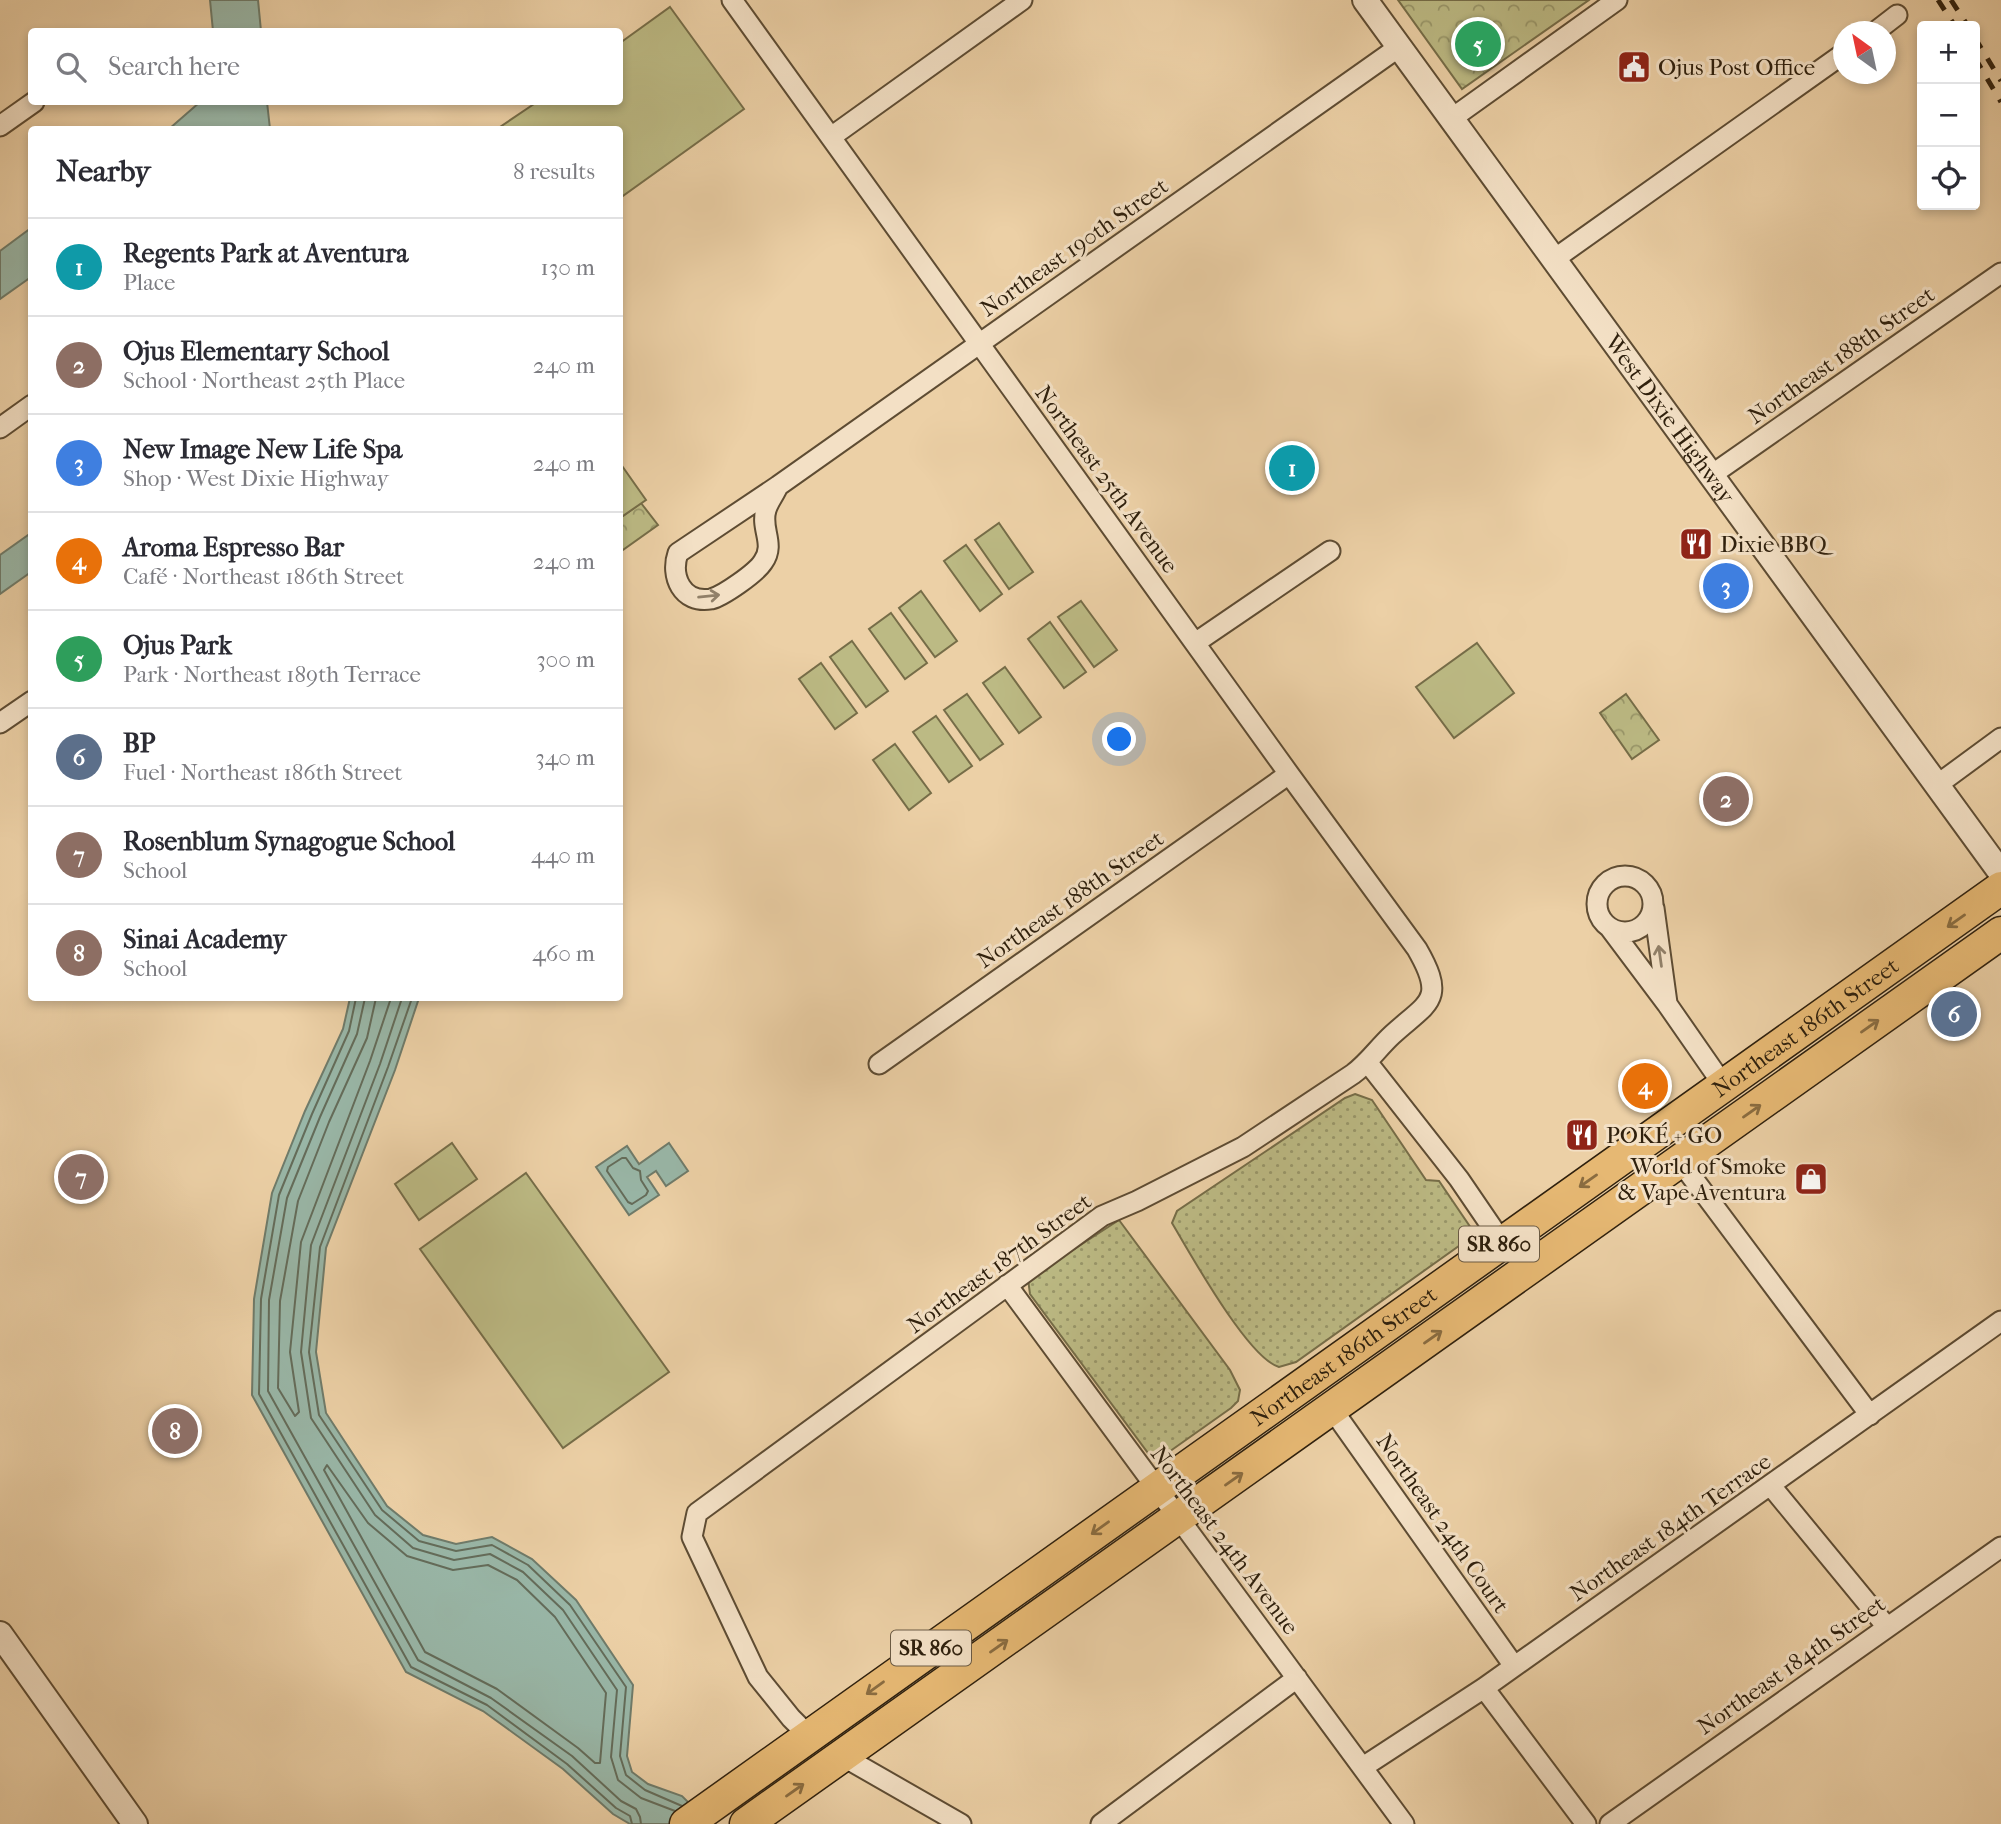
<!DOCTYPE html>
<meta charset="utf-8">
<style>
body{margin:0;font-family:"IM FELL French Canon",serif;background:#f2f2f3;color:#2b2b33}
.controls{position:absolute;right:21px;top:21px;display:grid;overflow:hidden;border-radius:7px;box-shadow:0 4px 10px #0003}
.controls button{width:63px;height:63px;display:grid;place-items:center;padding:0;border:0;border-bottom:2px solid #e1e1e2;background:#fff;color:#2b2b33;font:35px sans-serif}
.compass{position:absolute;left:1833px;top:21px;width:63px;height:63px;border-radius:50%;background:#fff;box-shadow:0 4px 10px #0003;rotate:327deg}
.you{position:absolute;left:1120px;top:740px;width:24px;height:24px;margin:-18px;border:5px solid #fff;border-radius:50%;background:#1a73e8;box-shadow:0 0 0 10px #1a73e833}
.badge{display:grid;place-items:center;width:46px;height:46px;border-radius:50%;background:#1a73e8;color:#fff;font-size:23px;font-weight:700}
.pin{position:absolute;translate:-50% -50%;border:4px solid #fff;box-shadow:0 2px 7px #0006}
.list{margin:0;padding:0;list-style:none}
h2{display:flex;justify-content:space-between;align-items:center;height:91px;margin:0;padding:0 28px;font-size:30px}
h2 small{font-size:23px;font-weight:400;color:#7c7c81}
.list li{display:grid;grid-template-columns:46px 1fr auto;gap:21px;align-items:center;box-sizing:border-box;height:98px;padding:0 28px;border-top:2px solid #e1e1e2}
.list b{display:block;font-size:26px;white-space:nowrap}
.list p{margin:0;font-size:23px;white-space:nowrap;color:#7c7c81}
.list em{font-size:23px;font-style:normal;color:#7c7c81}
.icon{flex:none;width:38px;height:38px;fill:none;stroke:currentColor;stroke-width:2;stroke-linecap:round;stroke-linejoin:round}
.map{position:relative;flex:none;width:2001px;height:1824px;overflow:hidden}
.search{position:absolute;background:#fff;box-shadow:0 4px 10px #0003;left:28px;top:28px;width:595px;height:77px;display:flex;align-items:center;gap:18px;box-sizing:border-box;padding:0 24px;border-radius:7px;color:#7c7c81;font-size:26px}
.panel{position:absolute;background:#fff;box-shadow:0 4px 10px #0003;left:28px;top:126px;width:595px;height:875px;border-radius:7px}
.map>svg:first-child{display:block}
.grass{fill:url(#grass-dots);stroke:#766d48;stroke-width:2}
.park{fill:url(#park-crowns);stroke:#766d48;stroke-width:2}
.pitch{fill:#bcba84;stroke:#766d48;stroke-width:2}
.water{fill:#99b7a8;stroke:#6f7b6a;stroke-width:2}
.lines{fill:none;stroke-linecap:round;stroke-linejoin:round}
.shore{stroke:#646c5a;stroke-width:2}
.minor-casing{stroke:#5e4c33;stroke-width:23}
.tertiary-casing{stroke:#5e4c33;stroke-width:28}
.primary-casing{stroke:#2f200d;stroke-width:35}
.minor{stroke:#f3e0c5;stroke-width:19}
.tertiary{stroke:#f3e0c5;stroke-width:24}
.primary{stroke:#e6b873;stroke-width:32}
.rail{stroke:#2f200d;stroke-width:5;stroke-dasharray:12 12;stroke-linecap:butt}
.oneway{stroke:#918069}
.oneway2{stroke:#8a6c40}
.labels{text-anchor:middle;stroke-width:6;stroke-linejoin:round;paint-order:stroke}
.shield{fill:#f3e0c5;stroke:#6a5a44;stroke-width:2}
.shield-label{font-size:21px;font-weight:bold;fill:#2f200d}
.poi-label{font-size:23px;fill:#2f200d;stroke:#f3e0c5;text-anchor:start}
.street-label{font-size:23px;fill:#2f200d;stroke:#f3e0c5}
</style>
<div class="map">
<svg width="2001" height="1824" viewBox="0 0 2001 1824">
<defs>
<pattern id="grass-dots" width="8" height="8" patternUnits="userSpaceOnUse" patternTransform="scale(1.75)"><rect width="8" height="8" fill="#bcba84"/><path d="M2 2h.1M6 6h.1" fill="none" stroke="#99976a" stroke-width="1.8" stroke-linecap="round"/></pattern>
<pattern id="park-crowns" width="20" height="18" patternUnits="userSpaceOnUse" patternTransform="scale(1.75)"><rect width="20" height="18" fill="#bcba84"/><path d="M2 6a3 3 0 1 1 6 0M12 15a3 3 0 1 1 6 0" fill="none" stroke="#99976a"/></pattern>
</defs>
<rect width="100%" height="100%" fill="#ecd0a6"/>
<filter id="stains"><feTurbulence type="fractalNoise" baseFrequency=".00286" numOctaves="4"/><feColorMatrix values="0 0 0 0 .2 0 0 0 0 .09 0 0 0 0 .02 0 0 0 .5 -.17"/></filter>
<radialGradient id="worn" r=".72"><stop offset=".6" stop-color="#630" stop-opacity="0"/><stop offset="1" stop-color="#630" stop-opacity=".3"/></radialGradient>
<path class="grass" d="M 1355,1094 L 1372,1100 L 1426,1180 L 1439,1181 L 1473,1231 L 1463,1243 L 1296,1362 L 1279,1367 C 1248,1358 1191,1255 1172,1223 L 1177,1211 L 1345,1098 Z
M 1119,1220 L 1230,1370 L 1240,1390 L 1238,1401 L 1231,1408 L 1159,1459 L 1151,1457 L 1030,1294 L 1028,1279 Z"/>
<path class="park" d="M 1398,0 L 1589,0 L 1462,89 Z
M 641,503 L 658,525 L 620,552 L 620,518 Z
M 1626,694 L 1659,740 L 1632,759 L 1600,713 Z"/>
<path class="pitch" d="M 670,7 L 744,109 L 620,198 L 620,130 L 497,129 L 537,102 L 620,102 L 620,43 Z
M 620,463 L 646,500 L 620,518 Z
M 999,523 L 1033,572 L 1009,589 L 975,540 Z
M 966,545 L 1002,594 L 980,611 L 944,561 Z
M 921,591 L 957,641 L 935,657 L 899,608 Z
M 1081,601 L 1117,650 L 1094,667 L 1058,617 Z
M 891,613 L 927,663 L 905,679 L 869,629 Z
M 1050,622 L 1086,672 L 1064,688 L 1028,639 Z
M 852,641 L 888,691 L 866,707 L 830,657 Z
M 1477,643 L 1514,693 L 1454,738 L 1416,687 Z
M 821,663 L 857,713 L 835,729 L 799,679 Z
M 1005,667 L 1041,717 L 1019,733 L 983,683 Z
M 967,694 L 1003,744 L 980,760 L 944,710 Z
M 936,716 L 972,766 L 949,782 L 913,732 Z
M 895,744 L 931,793 L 909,810 L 873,760 Z
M 452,1143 L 477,1179 L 419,1220 L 395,1184 Z
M 526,1173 L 669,1372 L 563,1448 L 420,1249 Z"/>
<path class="water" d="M 210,0 L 258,0 L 261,31 L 213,31 Z
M 200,102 L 267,102 L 270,129 L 169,129 Z
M 31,228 L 31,277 L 0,299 L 0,251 Z
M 31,533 L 31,572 L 0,594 L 0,555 Z
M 350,998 L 419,998 L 395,1070 L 326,1248 L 316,1352 L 326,1413 L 387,1506 L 423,1535 L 456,1544 L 492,1537 L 532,1559 L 576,1600 L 633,1685 L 627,1756 L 632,1772 L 648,1784 L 682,1796 L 710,1824 L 630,1824 L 613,1814 L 563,1769 L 483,1711 L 406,1672 L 252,1395 L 254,1299 L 272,1193 L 305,1111 L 343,1029 Z
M 669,1143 L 688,1171 L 666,1186 L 656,1171 L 647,1177 L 659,1195 L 629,1215 L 596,1167 L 627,1146 L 639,1164 Z"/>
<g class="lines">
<path class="shore" d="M 356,998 L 349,1031 L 312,1114 L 279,1195 L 261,1299 L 259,1394 L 411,1667 L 487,1705 L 567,1764 L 616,1808 L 630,1816 L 632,1824
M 365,998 L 357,1034 L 320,1117 L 287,1198 L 269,1300 L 268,1391 L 418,1660 L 491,1698 L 572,1756 L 621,1801 L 636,1809 L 640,1817 L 641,1824
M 376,998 L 367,1038 L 329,1122 L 298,1201 L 280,1301 L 278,1388 L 295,1416 L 299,1412 L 290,1352 L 301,1242 L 370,1061 L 391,998
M 402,998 L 380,1064 L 311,1245 L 301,1352 L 311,1418 L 375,1515 L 413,1548 L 454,1560 L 490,1554 L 523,1572 L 563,1610 L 617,1690 L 611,1757 L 618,1780 L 641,1798 L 675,1811
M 412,998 L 388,1067 L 320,1247 L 309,1352 L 319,1415 L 382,1510 L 419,1541 L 456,1551 L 492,1545 L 528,1565 L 570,1605 L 626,1687 L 620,1756 L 626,1775 L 645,1790 L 682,1806
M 622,1158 L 626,1158 L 633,1168 L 640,1171 L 641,1180 L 648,1191 L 646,1195 L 632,1204 L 628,1202 L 607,1171 L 608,1167 Z
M 327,1465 L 368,1523 L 407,1556 L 453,1570 L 488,1565 L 517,1580 L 555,1617 L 606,1693 L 600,1763 L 595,1763 L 578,1748 L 497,1689 L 425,1652 L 324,1470 Z"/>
<defs>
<path id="minor" d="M 732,0 L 1289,774 L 1417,949 C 1447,1001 1428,1002 1392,1035 C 1378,1048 1368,1063 1353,1074 L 1243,1147 L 1137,1201 L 1102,1216 L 697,1513 L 692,1537 L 758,1677 L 791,1718 L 809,1736
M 1875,32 L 1897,15
M 1451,119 L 1617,0
M 0,126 L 34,102
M 831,137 L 1022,0
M 1553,260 L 1843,54
M 0,428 L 32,405
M 1710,476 L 2001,273
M 778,486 C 775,494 768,502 766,510 C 760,529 776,544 763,562 C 756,573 723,596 711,599 C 682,604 670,576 678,553 L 778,486 L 1399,47
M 1195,643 L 1330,551
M 0,723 L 32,701
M 1937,785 L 2001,738
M1597 904a28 28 0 1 1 56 0a28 28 0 1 1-56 0Z
M 1654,908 L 1667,1003
M 1610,928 L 1667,1004 L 1724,1086
M 1368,1063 L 1459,1179 L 1502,1242
M 879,1064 L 1289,774
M 1680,1161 L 1870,1415
M 1007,1285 L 1404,1824
M 1332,1409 L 1514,1666
M 1771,1486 L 1887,1627
M 1484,1688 L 1586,1824
M 844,1757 L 961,1824
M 1363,1767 L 1484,1688 L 2001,1321
M 1101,1824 L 1297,1678
M 1610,1824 L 2001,1547"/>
<g id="tertiary">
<path id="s1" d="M 1365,0 L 2001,873"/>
<path d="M 0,1634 L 135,1824"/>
</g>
<g id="primary">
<path id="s2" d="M 686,1824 L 2001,888"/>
<path d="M 746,1824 L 2001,933"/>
</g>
</defs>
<use href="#minor" class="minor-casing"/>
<use href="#tertiary" class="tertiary-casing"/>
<use href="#primary" class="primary-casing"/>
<use href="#minor" class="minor"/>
<use href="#tertiary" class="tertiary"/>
<use href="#primary" class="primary"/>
<path class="rail" d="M 1938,0 L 1955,26
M 1951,0 L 1968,26
M 1975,38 L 2001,81
M 1975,58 L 2001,102"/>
</g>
<defs><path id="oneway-shaft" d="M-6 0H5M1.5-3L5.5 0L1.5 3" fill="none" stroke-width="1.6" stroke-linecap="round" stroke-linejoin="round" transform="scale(1.75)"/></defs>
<g class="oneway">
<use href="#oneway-shaft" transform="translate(709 596) rotate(-6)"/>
<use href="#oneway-shaft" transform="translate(1660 956) rotate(-98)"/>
</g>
<g class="oneway2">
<use href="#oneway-shaft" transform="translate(1956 921) rotate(145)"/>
<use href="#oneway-shaft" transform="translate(1870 1026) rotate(-35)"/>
<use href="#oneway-shaft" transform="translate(1752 1111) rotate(-35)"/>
<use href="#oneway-shaft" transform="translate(1588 1181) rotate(145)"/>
<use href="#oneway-shaft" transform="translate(1433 1337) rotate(-35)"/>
<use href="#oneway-shaft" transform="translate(1234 1479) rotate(-35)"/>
<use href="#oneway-shaft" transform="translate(1100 1528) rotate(144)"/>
<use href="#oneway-shaft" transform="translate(999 1646) rotate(-35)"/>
<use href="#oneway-shaft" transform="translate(875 1688) rotate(144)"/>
<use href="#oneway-shaft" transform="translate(795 1790) rotate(-35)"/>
</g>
<defs>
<symbol id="civic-square" viewBox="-11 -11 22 22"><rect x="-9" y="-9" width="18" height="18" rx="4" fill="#8f2418" stroke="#f3e0c5"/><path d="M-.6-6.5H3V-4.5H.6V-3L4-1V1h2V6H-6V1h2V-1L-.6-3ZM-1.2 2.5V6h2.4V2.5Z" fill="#fff"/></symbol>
<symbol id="restaurant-square" viewBox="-11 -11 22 22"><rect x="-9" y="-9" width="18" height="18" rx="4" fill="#8f2418" stroke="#f3e0c5"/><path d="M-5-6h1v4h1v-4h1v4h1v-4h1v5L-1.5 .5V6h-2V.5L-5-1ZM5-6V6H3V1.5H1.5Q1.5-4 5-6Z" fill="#fff"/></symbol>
<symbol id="shop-square" viewBox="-11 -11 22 22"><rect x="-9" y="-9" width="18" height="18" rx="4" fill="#8f2418" stroke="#f3e0c5"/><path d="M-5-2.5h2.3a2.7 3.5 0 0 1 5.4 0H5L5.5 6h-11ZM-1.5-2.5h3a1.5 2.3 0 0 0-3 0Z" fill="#fff"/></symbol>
</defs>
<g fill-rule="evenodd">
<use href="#civic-square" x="1615" y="48" width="38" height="38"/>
<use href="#restaurant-square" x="1677" y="525" width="38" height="38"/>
<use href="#restaurant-square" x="1563" y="1116" width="38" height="38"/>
<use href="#shop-square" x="1792" y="1160" width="38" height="38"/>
</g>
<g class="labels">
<g class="shield">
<rect x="1459" y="1226.5" width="80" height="35" rx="5"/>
<rect x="891" y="1630.5" width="80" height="35" rx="5"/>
</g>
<g class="shield-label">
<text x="1499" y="1251">SR 860</text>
<text x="931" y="1655">SR 860</text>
</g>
<g class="poi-label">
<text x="1658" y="75">Ojus Post Office</text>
<text x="1720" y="552">Dixie BBQ</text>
<text x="1606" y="1143">POKÉ + GO</text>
<text x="1786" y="1174" text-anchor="end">World of Smoke<tspan x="1786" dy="26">&amp; Vape Aventura</tspan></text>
</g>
<g class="street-label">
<text transform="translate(1074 247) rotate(-35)" y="8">Northeast 190th Street</text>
<text transform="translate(1841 355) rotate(-35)" y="8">Northeast 188th Street</text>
<text dy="8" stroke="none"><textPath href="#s1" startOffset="518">West Dixie Highway</textPath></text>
<text transform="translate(1107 479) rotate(54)" y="8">Northeast 25th Avenue</text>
<text transform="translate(1070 899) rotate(-35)" y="8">Northeast 188th Street</text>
<text dy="8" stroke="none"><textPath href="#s2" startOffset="1374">Northeast 186th Street</textPath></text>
<text transform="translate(999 1263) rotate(-36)" y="8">Northeast 187th Street</text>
<text dy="8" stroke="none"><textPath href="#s2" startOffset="807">Northeast 186th Street</textPath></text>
<text transform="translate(1443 1523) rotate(55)" y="8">Northeast 24th Court</text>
<text transform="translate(1670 1527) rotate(-35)" y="8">Northeast 184th Terrace</text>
<text transform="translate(1225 1540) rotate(53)" y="8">Northeast 24th Avenue</text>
<text transform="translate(1791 1665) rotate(-35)" y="8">Northeast 184th Street</text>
</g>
</g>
<rect width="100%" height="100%" filter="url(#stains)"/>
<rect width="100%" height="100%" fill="url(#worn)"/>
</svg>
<div class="controls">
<button>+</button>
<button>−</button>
<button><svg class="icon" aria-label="locate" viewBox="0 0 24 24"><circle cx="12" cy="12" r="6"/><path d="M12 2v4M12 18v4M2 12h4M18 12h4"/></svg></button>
</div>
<svg class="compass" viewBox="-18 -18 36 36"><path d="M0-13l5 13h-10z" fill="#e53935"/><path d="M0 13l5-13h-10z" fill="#7c7c81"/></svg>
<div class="you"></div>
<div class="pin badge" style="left:1292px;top:468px;background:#0f9aa8">1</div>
<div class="pin badge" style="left:1726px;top:799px;background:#8d6e63">2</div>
<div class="pin badge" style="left:1726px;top:586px;background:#3f7fe0">3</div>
<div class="pin badge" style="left:1645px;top:1086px;background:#e8710a">4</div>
<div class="pin badge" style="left:1478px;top:44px;background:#2e9e5b">5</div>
<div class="pin badge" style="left:1954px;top:1014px;background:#5c6f8a">6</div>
<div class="pin badge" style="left:81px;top:1177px;background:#8d6e63">7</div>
<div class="pin badge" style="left:175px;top:1431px;background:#8d6e63">8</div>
<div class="search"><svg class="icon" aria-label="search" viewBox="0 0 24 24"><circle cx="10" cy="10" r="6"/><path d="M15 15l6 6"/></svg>Search here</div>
<section class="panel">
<h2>Nearby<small>8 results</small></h2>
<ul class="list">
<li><span class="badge" style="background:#0f9aa8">1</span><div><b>Regents Park at Aventura</b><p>Place</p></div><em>130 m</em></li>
<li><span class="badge" style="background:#8d6e63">2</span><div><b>Ojus Elementary School</b><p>School · Northeast 25th Place</p></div><em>240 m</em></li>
<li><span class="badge" style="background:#3f7fe0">3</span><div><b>New Image New Life Spa</b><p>Shop · West Dixie Highway</p></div><em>240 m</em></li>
<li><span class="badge" style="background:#e8710a">4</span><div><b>Aroma Espresso Bar</b><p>Café · Northeast 186th Street</p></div><em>240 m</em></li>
<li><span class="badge" style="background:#2e9e5b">5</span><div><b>Ojus Park</b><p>Park · Northeast 189th Terrace</p></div><em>300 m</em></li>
<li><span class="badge" style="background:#5c6f8a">6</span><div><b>BP</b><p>Fuel · Northeast 186th Street</p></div><em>340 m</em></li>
<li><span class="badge" style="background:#8d6e63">7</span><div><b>Rosenblum Synagogue School</b><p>School</p></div><em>440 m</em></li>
<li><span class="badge" style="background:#8d6e63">8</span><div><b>Sinai Academy</b><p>School</p></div><em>460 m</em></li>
</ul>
</section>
</div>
